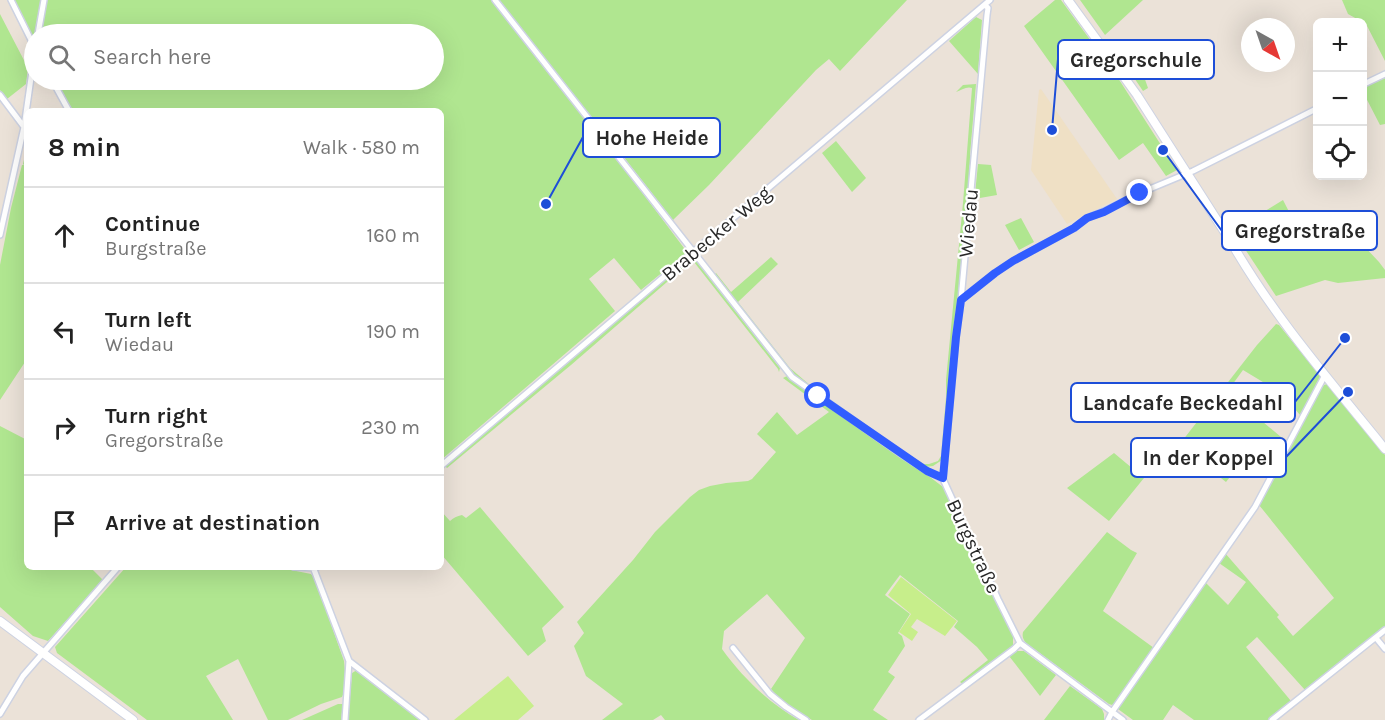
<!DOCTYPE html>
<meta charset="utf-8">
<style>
body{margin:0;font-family:Karla,sans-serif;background:#f6f6f6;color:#222}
.controls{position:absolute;right:18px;top:18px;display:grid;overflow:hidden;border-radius:9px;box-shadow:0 6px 24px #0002}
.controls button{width:54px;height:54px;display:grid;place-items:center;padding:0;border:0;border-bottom:2px solid #e0e0e0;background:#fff;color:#222;font:30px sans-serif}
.compass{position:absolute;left:1241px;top:18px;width:54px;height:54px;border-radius:50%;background:#fff;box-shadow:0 6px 24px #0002;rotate:140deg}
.stop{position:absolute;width:18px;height:18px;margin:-14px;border:4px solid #315dff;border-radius:50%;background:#fff}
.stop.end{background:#315dff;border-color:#fff;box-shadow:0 2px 6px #0008}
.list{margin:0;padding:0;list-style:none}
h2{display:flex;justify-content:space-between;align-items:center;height:78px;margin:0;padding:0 24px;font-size:26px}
h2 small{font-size:20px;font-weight:400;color:#767676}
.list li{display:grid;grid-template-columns:39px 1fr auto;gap:18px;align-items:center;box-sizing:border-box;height:96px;padding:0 24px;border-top:2px solid #e0e0e0}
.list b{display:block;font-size:22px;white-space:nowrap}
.list p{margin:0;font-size:20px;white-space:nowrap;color:#767676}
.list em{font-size:20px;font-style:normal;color:#767676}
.icon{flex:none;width:33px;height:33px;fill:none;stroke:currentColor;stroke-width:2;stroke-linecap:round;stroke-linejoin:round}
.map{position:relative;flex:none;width:1385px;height:720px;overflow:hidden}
.search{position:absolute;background:#fff;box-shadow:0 6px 24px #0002;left:24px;top:24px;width:420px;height:66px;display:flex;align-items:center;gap:15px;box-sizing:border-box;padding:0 21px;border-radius:33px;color:#767676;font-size:22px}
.panel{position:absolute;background:#fff;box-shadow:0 6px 24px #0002;left:24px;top:108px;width:420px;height:462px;border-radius:9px}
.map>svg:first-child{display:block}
.education{fill:#efe0c5}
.green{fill:#b0e690}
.pitch{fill:#c7ee8b}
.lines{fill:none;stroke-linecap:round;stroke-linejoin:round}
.street-casing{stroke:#cdd2e2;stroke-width:8}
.secondary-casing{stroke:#cdd2e2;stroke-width:10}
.street{stroke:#fff;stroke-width:5}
.secondary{stroke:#fff;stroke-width:8}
.route{stroke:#315dff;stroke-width:8}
.labels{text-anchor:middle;stroke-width:4.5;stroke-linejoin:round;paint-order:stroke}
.street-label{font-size:20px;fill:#282828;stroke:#fff}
.leader{fill:none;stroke:#1d4ed8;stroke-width:2}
.callout-dot{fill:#1d4ed8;stroke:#fff;stroke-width:2}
.callout{fill:#fff;stroke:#1d4ed8;stroke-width:2}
.callout-label{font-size:21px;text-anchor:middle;font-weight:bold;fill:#282828}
</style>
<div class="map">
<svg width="1385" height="720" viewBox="0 0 1385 720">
<rect width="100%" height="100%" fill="#ebe2d8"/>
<path class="education" d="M 1041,89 L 1117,199 L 1067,224 L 1031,170 L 1039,90 Z"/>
<path class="green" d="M 11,0 L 907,0 L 840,71 L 829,59 L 816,70 L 709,185 L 673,220 L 619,151 L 614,155 L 687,252 L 641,290 L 614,258 L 589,279 L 615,311 L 441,460 L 441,111 L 70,111 L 53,80 L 434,80 L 434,34 L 34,34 L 34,46 Z
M 1055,0 L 1061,0 L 1118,78 L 1177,170 L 1166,176 L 1143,143 L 1119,160 L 1024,26 Z
M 1080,0 L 1143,0 L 1105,35 Z
M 1342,0 L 1385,0 L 1385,61 L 1366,24 L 1348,14 Z
M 0,14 L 28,68 L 26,84 L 7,99 L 0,90 Z
M 976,17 L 982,20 L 978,74 L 949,41 Z
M 1135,51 L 1148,88 L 1143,91 L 1120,57 Z
M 1385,77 L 1385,124 L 1380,125 L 1363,92 L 1362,87 Z
M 976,84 L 970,155 L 972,157 L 969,168 L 970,178 L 942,460 L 933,466 L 925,467 L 795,377 L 714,275 L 716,273 L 731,292 L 771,257 L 778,264 L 738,302 L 790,368 L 811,386 L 906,453 L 924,464 L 929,464 L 938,461 L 941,456 L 946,397 L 946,380 L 963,203 L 972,88 C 967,86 961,90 956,92 L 963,85 Z
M 836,141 L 866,178 L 852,192 L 822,153 Z
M 27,146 L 27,359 L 0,400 L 0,265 L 11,208 L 22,165 L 24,165 L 23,164 Z
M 978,164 L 991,165 L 997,195 L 980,198 L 975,194 Z
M 1283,200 L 1301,235 L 1319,225 L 1317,219 L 1328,210 L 1332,212 L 1379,262 L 1385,270 L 1385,278 L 1338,283 L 1325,280 L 1276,296 L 1233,231 Z
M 1021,218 L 1034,242 L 1019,250 L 1005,225 Z
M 689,259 L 697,262 L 780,368 L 779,372 L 778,369 L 694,262 L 689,263 L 571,365 L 447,468 L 445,466 Z
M 1276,324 L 1279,325 L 1320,376 L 1320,381 L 1300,415 L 1281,393 L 1243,370 L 1227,392 L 1287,442 L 1277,461 L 1253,447 L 1226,482 L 1179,445 L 1257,345 Z
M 787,376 L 846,419 L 930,477 L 943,487 L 1013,635 L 1013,646 L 963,684 L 960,682 L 988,660 L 977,647 L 954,627 L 958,621 L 900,575 L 885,595 L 910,614 L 898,633 L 902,636 L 905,646 L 888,672 L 895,677 L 873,710 L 888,720 L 812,720 L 793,709 L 779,698 L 771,689 L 805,638 L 767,594 L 724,631 L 722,649 C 742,677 769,703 799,720 L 665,720 L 661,715 L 653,720 L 602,720 L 623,704 L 586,676 L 574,646 L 584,633 L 577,622 L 633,560 L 655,532 L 690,497 L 699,490 L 710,486 L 726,483 L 748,481 L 752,479 L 776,452 L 757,434 L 777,412 L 797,435 L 829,412 L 783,378 Z
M 1327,384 L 1385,455 L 1385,627 L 1305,690 L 1257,637 L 1246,647 L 1291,701 L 1268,720 L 1194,720 L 1173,705 L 1163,720 L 1133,720 L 1118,709 L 1205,582 L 1228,605 L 1246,582 L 1219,563 L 1225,553 L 1279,615 L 1277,617 L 1293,636 L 1334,598 L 1259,505 L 1322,386 Z
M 0,426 L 27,440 L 27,567 L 90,567 L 103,580 L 48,641 L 33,636 L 0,607 Z
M 1114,453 L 1144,478 L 1109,521 L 1067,488 Z
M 480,507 L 564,607 L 542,628 L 546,641 L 528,656 L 441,554 L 441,511 L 450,521 C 453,518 457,516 462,515 L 466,518 Z
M 1107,532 L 1131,550 L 1137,553 L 1103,611 L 1154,648 L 1115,703 L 1112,705 L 1109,704 L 1026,643 C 1023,639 1022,637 1023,632 Z
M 126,567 L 277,567 L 311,574 L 315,579 L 344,661 C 345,673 348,686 342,697 L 321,704 L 288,720 L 268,720 L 238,659 L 206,676 L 233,720 L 147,720 L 57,653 L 55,647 Z
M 1017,651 L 1024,651 L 1056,675 L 1040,696 L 1009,656 Z
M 357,670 L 360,672 L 421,720 L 348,720 L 352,673 Z
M 1070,686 L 1102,709 L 1104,714 L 1104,720 L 1044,720 Z
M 338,704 L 343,704 L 341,720 L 302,720 Z"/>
<path class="pitch" d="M 901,577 L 957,621 L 945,636 L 917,619 L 911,627 L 918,632 L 912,641 L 899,632 L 911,614 L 888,595 Z
M 508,676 L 534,706 L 518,720 L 454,720 Z"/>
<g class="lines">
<defs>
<path id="street" d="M 11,0 L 34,46
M 495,0 L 792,377 L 901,454 L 927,471 L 943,479 L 998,599 L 1020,643 L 1123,720
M 38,34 L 44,0
M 52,80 L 69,111
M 1362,85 L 1385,74
M 0,95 L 24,127
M 0,235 L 24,127 L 34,57
M 961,300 L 995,273 L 1013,261 L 1074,228 L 1087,218 L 1104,211 L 1140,193 L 1193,171 L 1318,108
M 441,466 L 990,0
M 943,479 L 956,337 L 961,300 L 987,15 L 988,8 L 985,5
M 294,567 L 316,568
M 313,567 L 349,661 L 345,720
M 1376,638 L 1385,649
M 733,648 L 770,694 L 786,707 L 806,720
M 349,661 L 425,720
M 0,714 L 23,676 L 118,567
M 919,720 L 1014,649 L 1020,643
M 1108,720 L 1112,712 L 1255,507 L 1325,375
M 1272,720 L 1385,630"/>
<path id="secondary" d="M 1068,0 L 1137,95 L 1231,242 C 1274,317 1331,382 1385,449
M 0,621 L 133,720"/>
</defs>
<use href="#street" class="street-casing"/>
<use href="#secondary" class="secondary-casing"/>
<use href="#street" class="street"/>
<use href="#secondary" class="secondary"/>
</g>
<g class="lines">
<path class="route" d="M 818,396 L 927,471 L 943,478 L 956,337 L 961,300 L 995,273 L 1013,261 L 1074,228 L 1087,218 L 1104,212 L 1140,193"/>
</g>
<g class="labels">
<g class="street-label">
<text transform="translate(968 223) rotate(-85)" y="7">Wiedau</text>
<text transform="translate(716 233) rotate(-40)" y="7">Brabecker Weg</text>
<text transform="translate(974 546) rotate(65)" y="7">Burgstraße</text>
</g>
</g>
<path class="leader" d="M1052 130L1058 59M546 204L583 137M1163 150L1222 231M1345 338L1295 402M1348 392L1286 457"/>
<g class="callout-dot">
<circle cx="1052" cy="130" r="6"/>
<circle cx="546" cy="204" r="6"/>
<circle cx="1163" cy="150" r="6"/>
<circle cx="1345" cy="338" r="6"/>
<circle cx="1348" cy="392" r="6"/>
</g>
<g class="callout">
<rect x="1058" y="40" width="156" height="39" rx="6"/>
<rect x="583" y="118" width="137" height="39" rx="6"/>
<rect x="1222" y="211" width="155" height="39" rx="6"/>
<rect x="1071" y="383" width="224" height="39" rx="6"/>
<rect x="1131" y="438" width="155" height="39" rx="6"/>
</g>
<g class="callout-label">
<text x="1136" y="67">Gregorschule</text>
<text x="652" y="145">Hohe Heide</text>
<text x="1300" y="238">Gregorstraße</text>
<text x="1183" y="410">Landcafe Beckedahl</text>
<text x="1208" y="465">In der Koppel</text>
</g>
</svg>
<div class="controls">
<button>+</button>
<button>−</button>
<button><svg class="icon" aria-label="locate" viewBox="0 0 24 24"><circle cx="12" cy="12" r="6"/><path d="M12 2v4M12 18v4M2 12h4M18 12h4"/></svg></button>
</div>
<svg class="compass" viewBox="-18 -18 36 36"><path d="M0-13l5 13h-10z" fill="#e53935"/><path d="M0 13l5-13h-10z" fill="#767676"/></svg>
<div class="stop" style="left:818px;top:396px"></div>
<div class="stop end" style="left:1140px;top:193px"></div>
<div class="search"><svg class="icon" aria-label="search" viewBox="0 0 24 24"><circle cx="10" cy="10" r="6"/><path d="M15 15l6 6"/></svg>Search here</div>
<section class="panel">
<h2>8 min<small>Walk · 580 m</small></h2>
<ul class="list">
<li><svg class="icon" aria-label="ahead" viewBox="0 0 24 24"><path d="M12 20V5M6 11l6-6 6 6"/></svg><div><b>Continue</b><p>Burgstraße</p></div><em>160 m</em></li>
<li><svg class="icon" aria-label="left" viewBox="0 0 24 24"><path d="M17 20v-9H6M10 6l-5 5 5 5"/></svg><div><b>Turn left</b><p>Wiedau</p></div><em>190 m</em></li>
<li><svg class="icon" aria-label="right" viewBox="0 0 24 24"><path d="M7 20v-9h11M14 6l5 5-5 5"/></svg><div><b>Turn right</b><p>Gregorstraße</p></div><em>230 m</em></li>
<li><svg class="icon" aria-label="arrive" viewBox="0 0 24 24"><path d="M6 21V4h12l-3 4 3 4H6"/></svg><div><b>Arrive at destination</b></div></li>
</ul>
</section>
</div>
